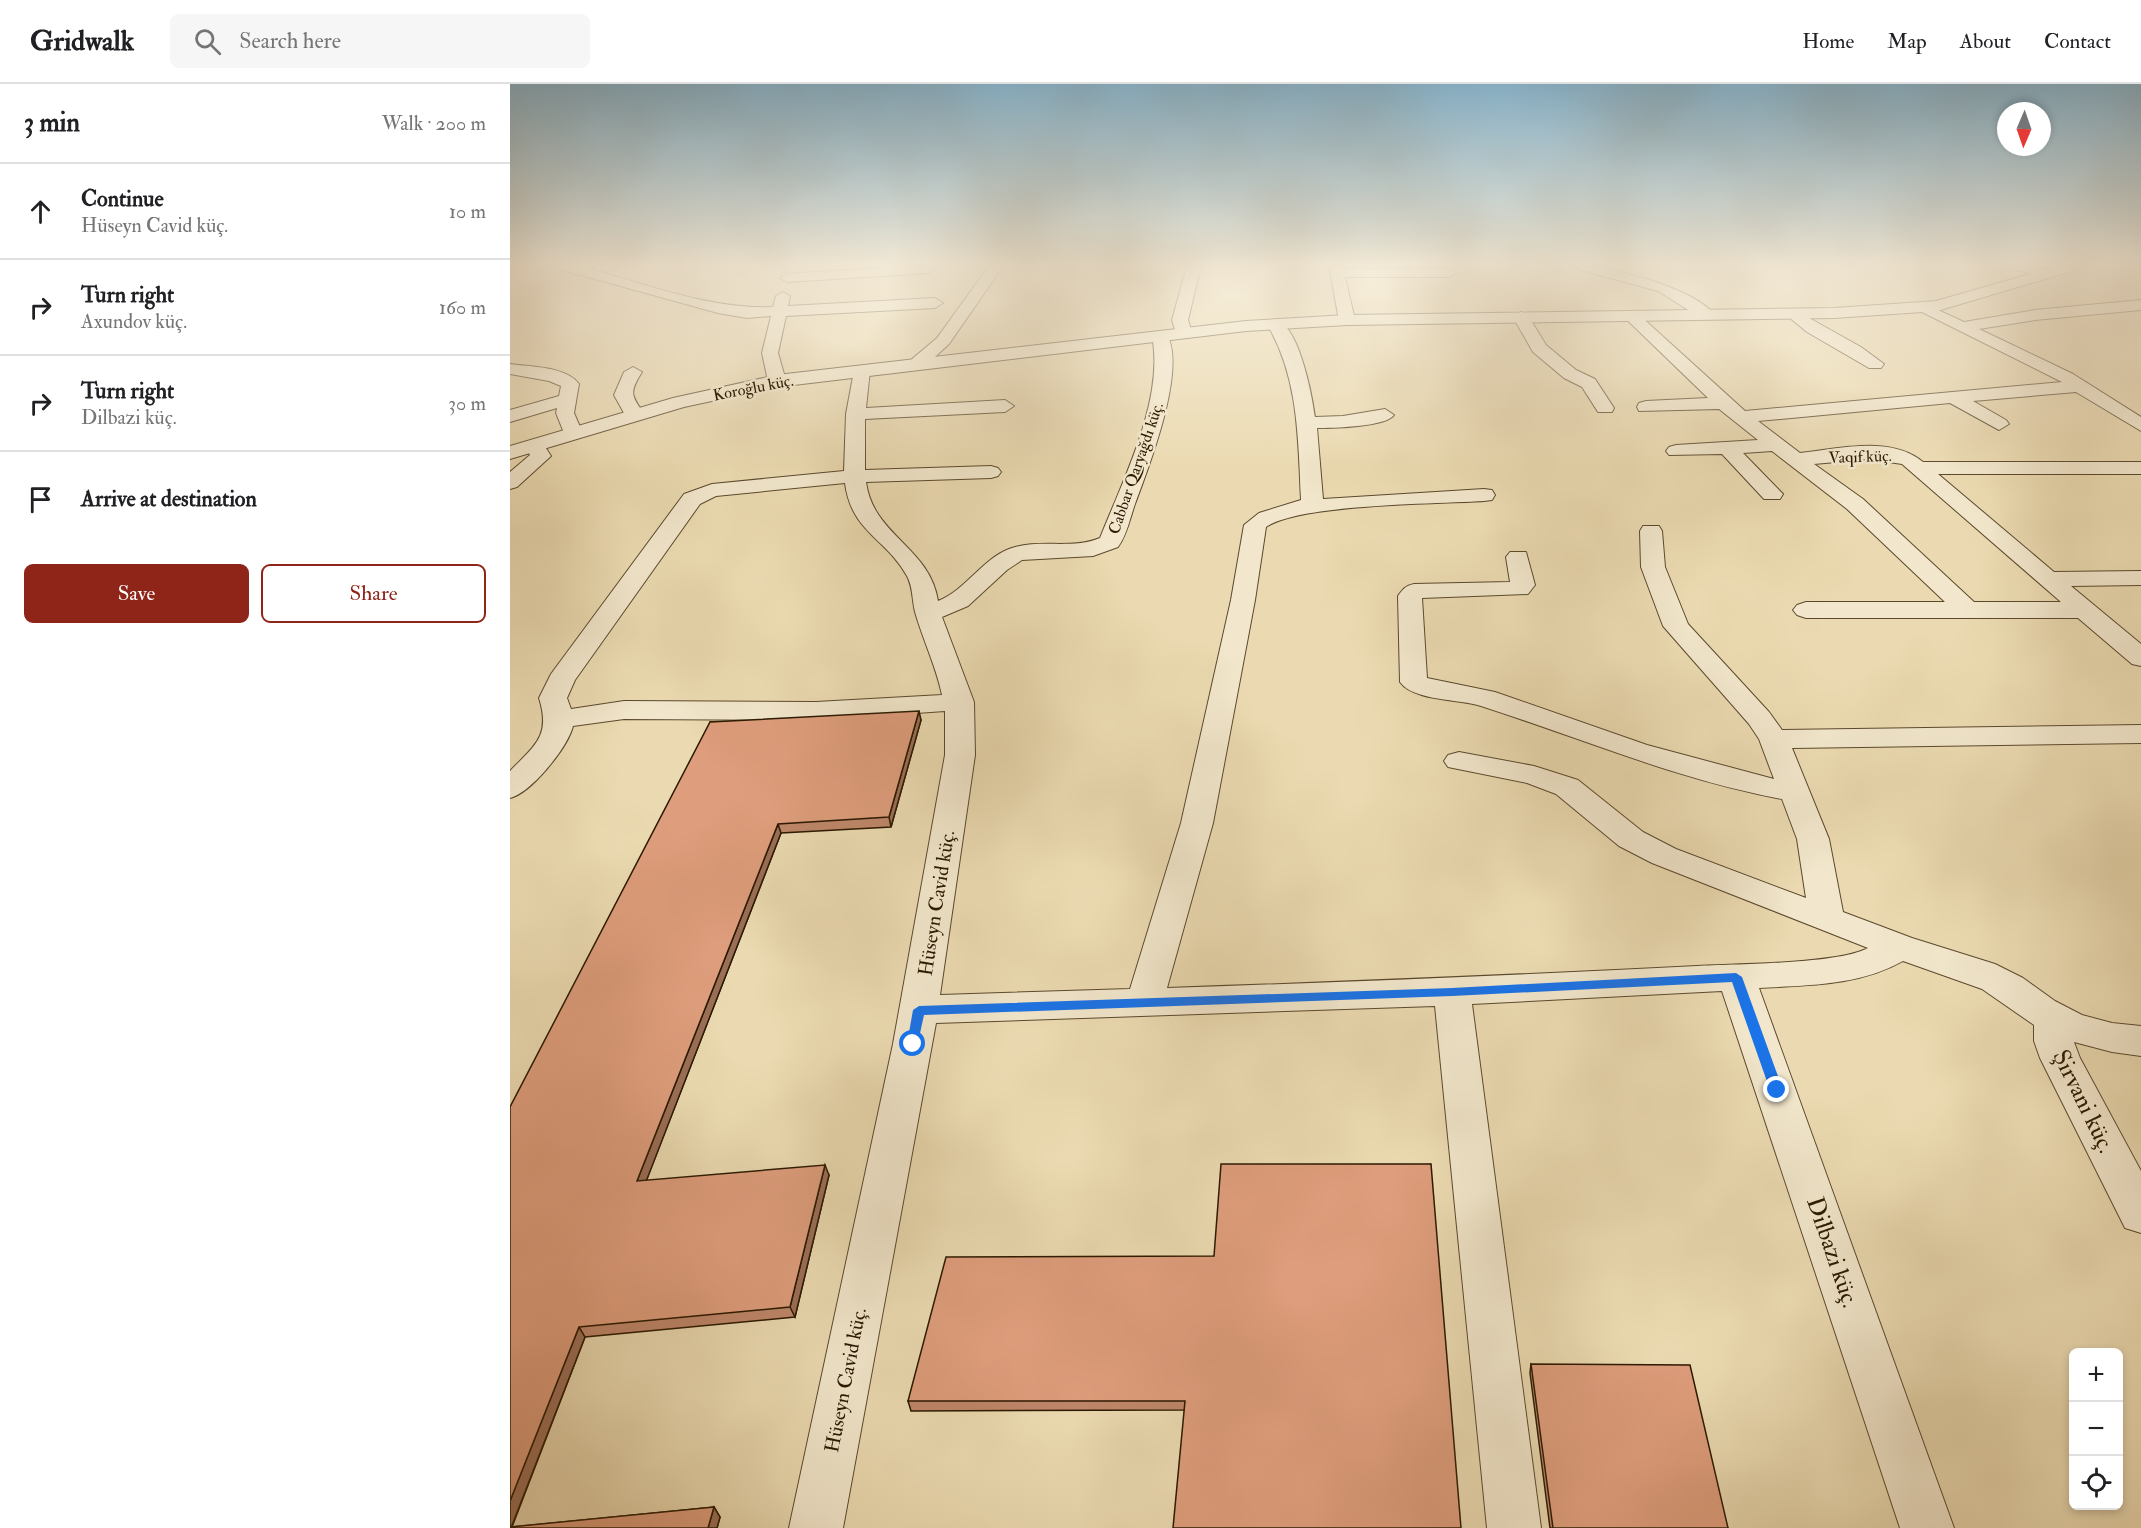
<!DOCTYPE html>
<meta charset="utf-8">
<style>
body{margin:0;font-family:"IM FELL Double Pica",serif;background:#f6f6f6;color:#202124}
.controls{position:absolute;right:18px;bottom:18px;display:grid;overflow:hidden;border-radius:9px;box-shadow:0 3px 9px #0003}
.controls button{width:54px;height:54px;display:grid;place-items:center;padding:0;border:0;border-bottom:2px solid #e0e0e0;background:#fff;color:#202124;font:30px sans-serif}
.compass{position:absolute;left:1487px;top:18px;width:54px;height:54px;border-radius:50%;background:#fff;box-shadow:0 3px 9px #0003;rotate:182deg}
.stop{position:absolute;width:18px;height:18px;margin:-14px;border:4px solid #1a73e8;border-radius:50%;background:#fff}
.stop.end{background:#1a73e8;border-color:#fff;box-shadow:0 2px 6px #0008}
.list{margin:0;padding:0;list-style:none}
h2{display:flex;justify-content:space-between;align-items:center;height:78px;margin:0;padding:0 24px;font-size:26px}
h2 small{font-size:20px;font-weight:400;color:#757577}
.list li{display:grid;grid-template-columns:39px 1fr auto;gap:18px;align-items:center;box-sizing:border-box;height:96px;padding:0 24px;border-top:2px solid #e0e0e0}
.list b{display:block;font-size:22px;white-space:nowrap}
.list p{margin:0;font-size:20px;white-space:nowrap;color:#757577}
.list em{font-size:20px;font-style:normal;color:#757577}
.actions{display:flex;gap:12px;padding:18px 24px}
.actions a{flex:1;padding:14px 0;border:2px solid #8f2418;border-radius:9px;text-align:center;font-size:21px;color:#8f2418}
.actions .main{background:#8f2418;color:#fff}
.icon{flex:none;width:33px;height:33px;fill:none;stroke:currentColor;stroke-width:2;stroke-linecap:round;stroke-linejoin:round}
.map{position:relative;flex:none;width:1631px;height:1444px;overflow:hidden}
header{display:flex;align-items:center;gap:36px;box-sizing:border-box;height:84px;padding:0 30px;background:#fff;border-bottom:2px solid #e0e0e0}
header strong{font-size:28px}
nav{display:flex;gap:33px;margin-inline-start:auto;font-size:21px}
.search{width:420px;height:54px;background:#f6f6f6;display:flex;align-items:center;gap:15px;box-sizing:border-box;padding:0 21px;border-radius:9px;color:#757577;font-size:22px}
main{display:flex}
aside{flex:1;background:#fff}
.map>svg:first-child{display:block}
.lines{fill:none;stroke-linecap:round;stroke-linejoin:round}
.minor-casing{stroke:#5b492d;stroke-width:2}
.tertiary-casing{stroke:#5b492d;stroke-width:2}
.minor{fill:#f2e7cc;fill-rule:evenodd}
.tertiary{fill:#f2e7cc;fill-rule:evenodd}
.wall{fill:#bf876b;stroke:#2b1901;stroke-width:1.5}
.shaded-wall{fill:#9b6e57;stroke:#2b1901;stroke-width:1.5}
.building{fill:#de9d7c;stroke:#2b1901;stroke-width:1.5}
.route{fill:#1a73e8}
.labels{text-anchor:middle;stroke-width:5;stroke-linejoin:round;paint-order:stroke}
.far-street-label{font-size:16px;fill:#2b1901;stroke:#f2e7cc}
.street-label{font-size:20px;fill:#2b1901;stroke:#f2e7cc}
.near-street-label{font-size:24px;fill:#2b1901;stroke:#f2e7cc}
</style>
<header>
<strong>Gridwalk</strong>
<div class="search"><svg class="icon" aria-label="search" viewBox="0 0 24 24"><circle cx="10" cy="10" r="6"/><path d="M15 15l6 6"/></svg>Search here</div>
<nav><a>Home</a><a>Map</a><a>About</a><a>Contact</a></nav>
</header>
<main>
<aside>
<h2>3 min<small>Walk · 200 m</small></h2>
<ul class="list">
<li><svg class="icon" aria-label="ahead" viewBox="0 0 24 24"><path d="M12 20V5M6 11l6-6 6 6"/></svg><div><b>Continue</b><p>Hüseyn Cavid küç.</p></div><em>10 m</em></li>
<li><svg class="icon" aria-label="right" viewBox="0 0 24 24"><path d="M7 20v-9h11M14 6l5 5-5 5"/></svg><div><b>Turn right</b><p>Axundov küç.</p></div><em>160 m</em></li>
<li><svg class="icon" aria-label="right" viewBox="0 0 24 24"><path d="M7 20v-9h11M14 6l5 5-5 5"/></svg><div><b>Turn right</b><p>Dilbazi küç.</p></div><em>30 m</em></li>
<li><svg class="icon" aria-label="arrive" viewBox="0 0 24 24"><path d="M6 21V4h12l-3 4 3 4H6"/></svg><div><b>Arrive at destination</b></div></li>
</ul>
<div class="actions"><a class="main">Save</a><a>Share</a></div>
</aside>
<div class="map">
<svg width="1631" height="1444" viewBox="0 0 1631 1444">
<rect width="100%" height="100%" fill="#ebdab1"/>
<filter id="stains"><feTurbulence type="fractalNoise" baseFrequency=".00333" numOctaves="4"/><feColorMatrix values="0 0 0 0 .2 0 0 0 0 .09 0 0 0 0 .02 0 0 0 .5 -.17"/></filter>
<radialGradient id="worn" r=".72"><stop offset=".6" stop-color="#630" stop-opacity="0"/><stop offset="1" stop-color="#630" stop-opacity=".3"/></radialGradient>
<g class="lines">
<defs>
<path id="minor" d="M 0,182 L 11,182 L 0,187 Z
M 47,182 L 70,182 C 130,198 200,226 263,223 L 266,212 L 273,208 L 280,212 L 278,222 L 425,214 L 433,219 L 425,224 L 276,232 L 268,269 L 276,297 L 267,302 L 258,297 L 252,269 L 261,232 L 237,234 L 208,229 L 49,185 Z
M 400,182 L 423,182 L 425,185 L 418,189 L 277,198 L 270,194 L 277,190 Z
M 479,182 L 493,182 L 439,260 L 414,283 L 402,283 L 399,279 L 402,275 L 427,254 Z
M 677,182 L 691,182 L 678,236 L 682,249 L 674,254 L 666,249 L 662,236 Z
M 819,182 L 833,182 L 834,185 L 939,185 L 946,189 L 939,193 L 835,193 L 845,236 L 837,241 L 829,236 Z
M 1065,182 C 1100,182 1182,203 1205,231 L 1203,234 L 1191,234 L 1148,207 L 1067,185 Z
M 1502,182 L 1524,182 L 1544,190 L 1537,194 L 1504,185 Z
M 1631,216 L 1631,226 L 1525,236 L 1469,245 L 1563,290 L 1631,333 L 1631,347 L 1566,308 L 1463,317 L 1496,336 L 1499,340 L 1489,346 L 1440,319 L 1248,337 L 1290,369 C 1328,365 1381,351 1413,378 L 1631,378 L 1631,390 L 1428,390 L 1544,488 L 1631,487 L 1631,501 L 1561,502 L 1631,560 L 1631,582 L 1622,580 L 1568,534 L 1296,534 L 1287,531 L 1283,526 L 1287,521 L 1296,518 L 1435,518 L 1337,425 L 1262,367 L 1233,369 L 1273,410 L 1270,415 L 1254,415 L 1212,370 L 1159,371 L 1156,367 L 1159,363 L 1166,361 L 1248,356 L 1209,325 L 1129,327 L 1127,323 L 1129,319 L 1136,317 L 1198,314 L 1113,232 L 1121,227 L 1127,229 L 1235,327 L 1552,298 L 1404,224 L 1412,219 L 1417,221 L 1454,238 L 1525,226 ZM 1359,375 L 1392,380 L 1551,518 L 1464,518 L 1353,415 L 1304,380 Z
M 1283,225 L 1351,263 L 1374,280 L 1371,284 L 1359,284 L 1297,248 L 1275,230 Z
M 1011,228 L 1017,230 L 1036,261 L 1066,286 L 1085,295 L 1104,324 L 1102,328 L 1088,328 L 1072,303 L 1054,294 L 1023,268 L 1003,233 Z
M 765,235 C 789,241 802,311 805,333 L 833,332 L 875,325 L 884,331 C 876,343 822,344 807,344 L 813,415 L 974,405 L 982,406 L 985,411 L 982,416 L 974,417 C 927,420 789,420 756,443 L 745,516 L 703,739 L 657,904 C 834,898 1011,891 1187,882 C 1225,880 1329,880 1358,864 L 1142,779 L 1109,762 L 1046,710 L 1017,699 L 938,683 L 934,677 L 938,671 L 949,668 L 1024,682 L 1068,696 L 1133,748 L 1166,765 L 1296,814 L 1287,755 L 1272,715 C 1168,696 1071,654 971,622 C 950,615 903,617 890,598 L 888,512 C 893,505 895,502 904,500 L 1000,498 L 996,473 L 1000,468 L 1016,468 L 1025,501 L 1018,510 L 912,514 L 917,594 L 985,608 L 1137,661 L 1264,695 L 1249,655 L 1239,640 L 1153,542 L 1131,483 L 1130,447 L 1133,442 L 1149,442 L 1152,447 L 1155,483 L 1178,540 L 1259,628 L 1272,646 L 1631,641 L 1631,659 L 1282,664 L 1319,755 L 1333,828 L 1402,854 L 1485,880 L 1513,894 L 1545,917 L 1572,931 L 1602,939 L 1631,942 L 1631,972 L 1602,968 L 1564,958 L 1570,974 L 1631,1087 L 1631,1149 L 1615,1144 L 1530,974 L 1524,957 L 1524,941 L 1472,905 L 1393,877 C 1349,902 1298,901 1249,904 L 1444,1444 L 1390,1444 L 1212,907 L 962,920 L 1031,1444 L 977,1444 L 925,922 L 426,939 L 333,1444 L 279,1444 L 383,960 L 435,671 L 435,627 L 306,636 L 114,635 L 63,642 C 58,663 21,709 0,714 L 0,687 C 25,661 41,652 29,614 L 41,590 L 174,410 L 202,400 L 334,387 L 336,330 L 345,282 L 357,282 L 360,286 L 356,324 L 495,316 L 504,322 L 495,328 L 355,335 L 355,386 L 481,382 L 488,384 L 491,388 L 488,392 L 481,394 L 356,398 C 363,452 420,463 428,517 C 456,506 471,476 499,465 C 528,454 561,466 590,454 C 613,396 655,314 642,252 L 644,249 L 656,249 C 678,283 639,382 625,420 C 620,434 617,451 608,463 L 583,472 L 512,476 L 497,486 L 458,522 L 432,533 L 464,618 L 465,671 L 430,911 L 620,905 L 671,739 L 721,516 L 734,441 L 749,429 L 791,416 C 788,355 789,294 757,240 ZM 335,399 C 341,448 377,455 397,492 C 403,503 402,516 405,528 C 413,556 426,582 432,611 L 306,618 L 114,617 L 61,625 L 57,614 L 65,596 L 190,420 L 206,412 Z
M 0,280 C 20,283 56,282 69,300 L 64,329 L 73,350 L 70,354 L 56,354 L 46,329 L 47,324 L 0,338 L 0,326 L 49,312 L 51,302 L 39,297 L 0,290 Z
M 123,283 L 132,288 C 118,310 122,312 135,331 L 126,337 L 114,329 L 104,311 L 114,288 Z
M 25,356 L 32,358 L 41,372 L 7,403 L 0,405 L 0,388 L 20,371 L 15,362 L 18,358 Z"/>
<path id="tertiary" d="M 1548,182 L 1571,182 L 1569,185 L 1427,227 L 1324,234 L 837,241 L 736,247 L 267,303 L 174,323 L 0,375 L 0,362 L 163,314 L 267,291 L 736,237 L 837,231 L 1324,224 L 1426,217 Z"/>
</defs>
<use href="#minor" class="minor-casing"/>
<use href="#tertiary" class="tertiary-casing"/>
<use href="#minor" class="minor"/>
<use href="#tertiary" class="tertiary"/>
</g>
<path class="wall" d="M 411,636 L 381,743 L 271,749 L 136,1097 L 319,1091 L 285,1233 L 75,1253 L 2,1443 L 204,1423 L 210,1433 L 207,1444 L 0,1444 L 200,638 Z
M 921,1080 L 674,1326 L 401,1327 L 398,1317 L 704,1172 Z
M 1021,1280 L 1218,1444 L 1040,1444 L 1020,1289 Z"/>
<path class="shaded-wall" d="M 409,627 L 411,636 L 381,743 L 379,733 Z
M 268,740 L 271,749 L 132,1108 L 127,1097 Z
M 315,1081 L 319,1091 L 285,1233 L 280,1223 Z
M 69,1243 L 75,1253 L 1,1444 L 0,1444 L 0,1417 Z
M 204,1423 L 210,1433 L 207,1444 L 198,1444 Z"/>
<path class="building" d="M 409,627 L 379,733 L 268,740 L 127,1097 L 315,1081 L 280,1223 L 69,1243 L 0,1417 L 0,1023 L 200,638 Z
M 711,1080 L 921,1080 L 951,1444 L 663,1444 L 675,1317 L 398,1317 L 436,1173 L 704,1172 Z
M 1021,1280 L 1180,1281 L 1218,1444 L 1043,1444 Z
M 204,1423 L 198,1444 L 0,1444 L 0,1443 Z"/>
<linearGradient id="sky" x2="0" y2="1"><stop stop-color="#88b6d0"/><stop offset="0.47" stop-color="#f6eedc"/><stop offset="1" stop-color="#f6eedc" stop-opacity="0"/></linearGradient>
<rect width="1631" height="384" fill="url(#sky)"/>
<path class="route" d="M 1226,889 L 1232,893 L 1273,1006 L 1271,1009 L 1267,1010 L 1260,1006 L 1222,898 L 942,912 L 414,931 L 407,963 L 399,963 L 397,960 L 403,926 L 409,922 L 942,904 Z"/>
<g class="labels">
<g class="far-street-label">
<text transform="translate(243 303) rotate(-11)" y="6">Koroğlu küç.</text>
<text transform="translate(1350 372) rotate(-2)" y="6">Vaqif küç.</text>
<text transform="translate(625 384) rotate(-71)" y="6">Cabbar Qaryağdı küç.</text>
</g>
<g class="street-label">
<text transform="translate(426 819) rotate(-81)" y="7">Hüseyn Cavid küç.</text>
<text transform="translate(335 1296) rotate(-79)" y="7">Hüseyn Cavid küç.</text>
</g>
<g class="near-street-label">
<text transform="translate(1574 1017) rotate(64)" y="8">Şirvani küç.</text>
<text transform="translate(1323 1168) rotate(71)" y="8">Dilbazi küç.</text>
</g>
</g>
<rect width="100%" height="100%" filter="url(#stains)"/>
<rect width="100%" height="100%" fill="url(#worn)"/>
</svg>
<div class="controls">
<button>+</button>
<button>−</button>
<button><svg class="icon" aria-label="locate" viewBox="0 0 24 24"><circle cx="12" cy="12" r="6"/><path d="M12 2v4M12 18v4M2 12h4M18 12h4"/></svg></button>
</div>
<svg class="compass" viewBox="-18 -18 36 36"><path d="M0-13l5 13h-10z" fill="#e53935"/><path d="M0 13l5-13h-10z" fill="#757577"/></svg>
<div class="stop" style="left:403px;top:960px"></div>
<div class="stop end" style="left:1267px;top:1006px"></div>
</div>
</main>
